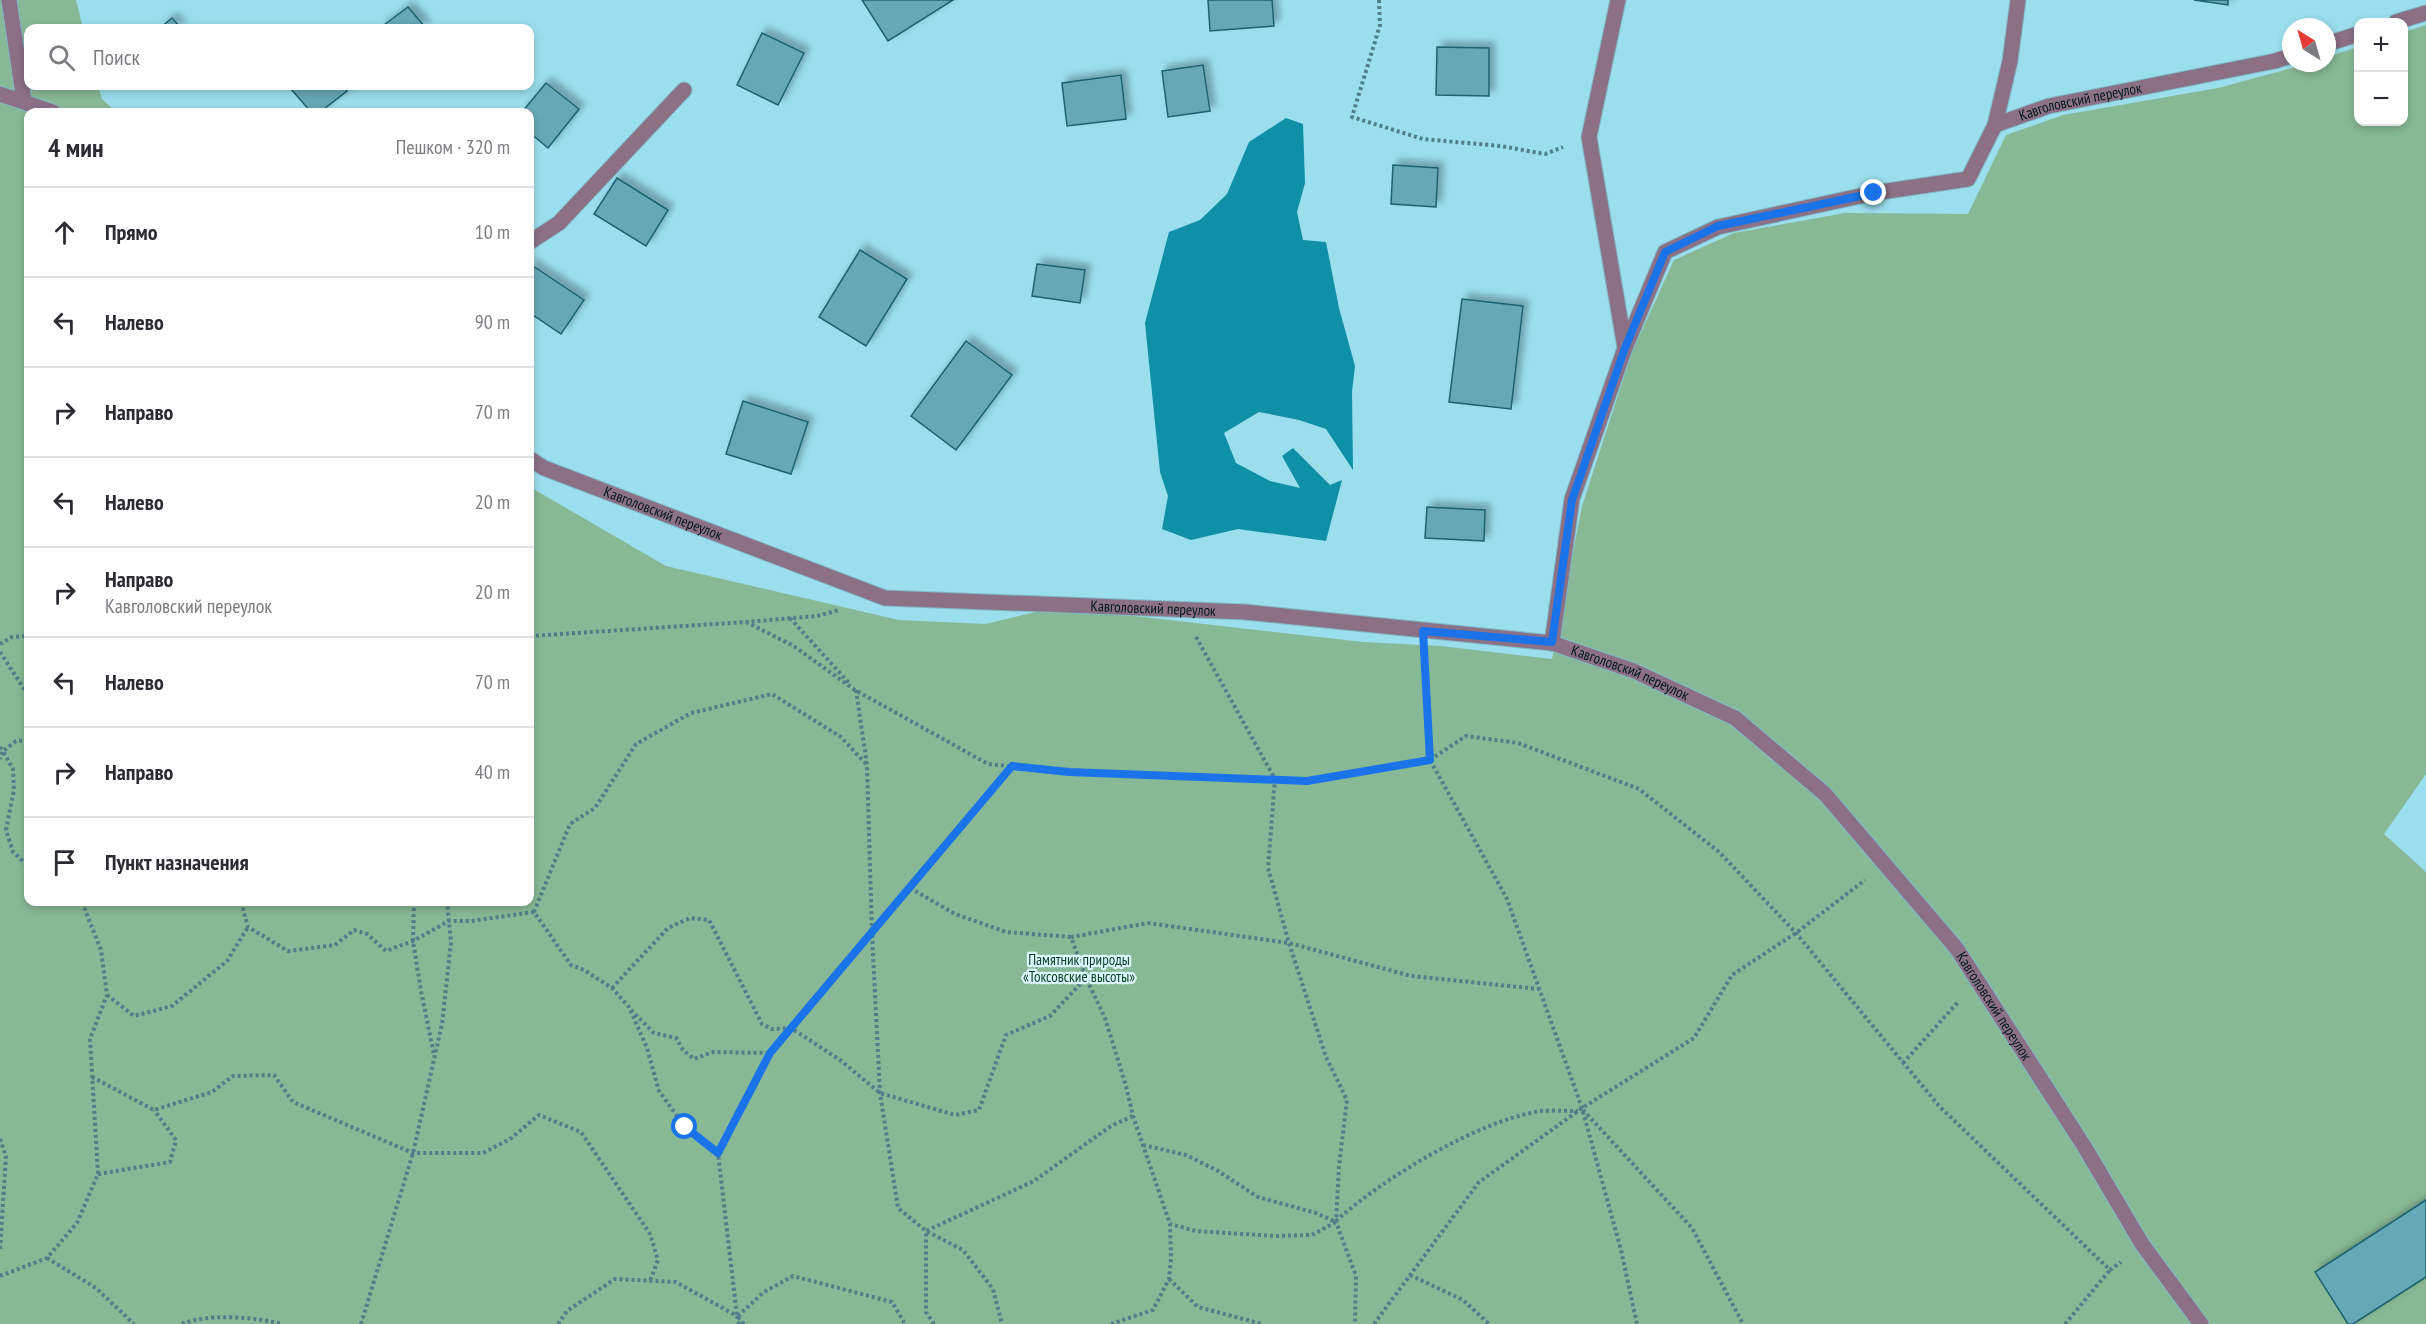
<!DOCTYPE html>
<html lang="ru">
<meta charset="utf-8">
<style>
body{margin:0;font-family:"PT Sans Narrow",sans-serif;background:#f2f2f3;color:#2b2b33}
.controls{position:absolute;right:18px;top:18px;display:grid;overflow:hidden;border-radius:12px;box-shadow:0 3px 9px #0003}
.controls button{width:54px;height:54px;display:grid;place-items:center;padding:0;border:0;border-bottom:2px solid #e1e1e2;background:#fff;color:#2b2b33;font:30px sans-serif}
.compass{position:absolute;left:2282px;top:18px;width:54px;height:54px;border-radius:50%;background:#fff;box-shadow:0 3px 9px #0003;rotate:323deg}
.stop{position:absolute;width:18px;height:18px;margin:-14px;border:4px solid #1a73e8;border-radius:50%;background:#fff}
.stop.end{background:#1a73e8;border-color:#fff;box-shadow:0 2px 6px #0008}
.list{margin:0;padding:0;list-style:none}
h2{display:flex;justify-content:space-between;align-items:center;height:78px;margin:0;padding:0 24px;font-size:26px}
h2 small{font-size:20px;font-weight:400;color:#7c7c81}
.list li{display:grid;grid-template-columns:39px 1fr auto;gap:18px;align-items:center;box-sizing:border-box;height:90px;padding:0 24px;border-top:2px solid #e1e1e2}
.list b{display:block;font-size:22px;white-space:nowrap}
.list p{margin:0;font-size:20px;white-space:nowrap;color:#7c7c81}
.list em{font-size:20px;font-style:normal;color:#7c7c81}
.icon{flex:none;width:33px;height:33px;fill:none;stroke:currentColor;stroke-width:2;stroke-linecap:round;stroke-linejoin:round}
.map{position:relative;flex:none;width:2426px;height:1324px;overflow:hidden}
.search{position:absolute;background:#fff;box-shadow:0 3px 9px #0003;left:24px;top:24px;width:510px;height:66px;display:flex;align-items:center;gap:15px;box-sizing:border-box;padding:0 21px;border-radius:12px;color:#7c7c81;font-size:22px}
.panel{position:absolute;background:#fff;box-shadow:0 3px 9px #0003;left:24px;top:108px;width:510px;height:798px;border-radius:12px}
.map>svg:first-child{display:block}
.green{fill:#88b996}
.water{fill:#0f90a6}
.building{fill:#66a8b6;stroke:#1d6370;stroke-width:1.5;filter:url(#shadow)}
.lines{fill:none;stroke-linecap:round;stroke-linejoin:round}
.minor-casing{stroke:#7fbbc8;stroke-width:17}
.path{stroke:#507e89;stroke-width:4;stroke-dasharray:3 3;stroke-linecap:butt}
.minor{stroke:#8c7086;stroke-width:15}
.route{stroke:#1a73e8;stroke-width:8}
.labels{text-anchor:middle;stroke-width:4.5;stroke-linejoin:round;paint-order:stroke}
.street-label{font-size:15px;fill:#00191e;stroke:#ddf7fd}
.park-label{font-size:15px;fill:#013d1e;stroke:#ddf7fd}
</style>
<div class="map">
<svg width="2426" height="1324" viewBox="0 0 2426 1324">
<defs>
<filter id="shadow"><feDropShadow dx="5.5" dy="-5.5" stdDeviation="3" flood-color="#0004"/></filter>
</defs>
<rect width="100%" height="100%" fill="#9bdeed"/>
<path class="green" d="M 0,0 L 76,0 L 83,28 L 28,28 L 28,86 L 98,86 L 102,99 L 116,112 L 28,112 L 28,902 L 530,902 L 530,487 L 666,566 L 899,620 L 986,624 L 1056,607 L 1363,642 L 1441,646 L 1552,659 L 1582,506 L 1632,352 L 1674,260 L 1734,233 L 1845,213 L 1968,214 L 2006,135 L 2063,115 L 2218,88 L 2310,63 L 2327,63 L 2327,57 L 2358,47 L 2358,122 L 2404,122 L 2404,32 L 2426,25 L 2426,774 L 2384,834 L 2426,872 L 2426,1324 L 0,1324 Z"/>
<path class="water" d="M 1286,118 L 1303,124 L 1305,183 L 1297,212 L 1303,240 L 1326,242 L 1339,308 L 1355,366 L 1352,392 L 1353,470 L 1326,429 L 1299,420 L 1259,412 L 1224,433 L 1236,463 L 1270,481 L 1300,488 L 1282,456 L 1293,448 L 1330,485 L 1342,480 L 1326,541 L 1238,529 L 1191,540 L 1162,529 L 1168,496 L 1160,472 L 1145,323 L 1169,232 L 1200,220 L 1227,194 L 1249,142 Z"/>
<path class="building" d="M 862,0 L 953,0 L 888,41 Z
M 1208,0 L 1272,0 L 1274,26 L 1210,31 Z
M 2194,0 L 2228,0 L 2228,5 Z
M 408,7 L 426,28 L 380,28 Z
M 172,18 L 181,28 L 160,28 Z
M 762,33 L 804,53 L 778,105 L 737,85 Z
M 1437,47 L 1489,48 L 1489,96 L 1436,95 Z
M 1203,65 L 1210,111 L 1168,117 L 1162,71 Z
M 1121,75 L 1126,119 L 1067,126 L 1062,83 Z
M 546,83 L 579,109 L 548,148 L 530,133 L 530,112 L 522,112 Z
M 295,86 L 343,86 L 347,91 L 320,112 L 311,112 L 291,89 Z
M 1393,165 L 1438,168 L 1436,207 L 1391,204 Z
M 617,178 L 668,210 L 646,246 L 594,214 Z
M 860,250 L 907,279 L 866,346 L 819,317 Z
M 530,264 L 584,300 L 561,334 L 530,313 Z
M 1037,264 L 1085,270 L 1080,303 L 1032,296 Z
M 1462,299 L 1523,306 L 1511,409 L 1449,402 Z
M 966,341 L 1012,375 L 956,450 L 911,416 Z
M 743,401 L 808,422 L 791,474 L 726,454 Z
M 1427,507 L 1485,510 L 1484,541 L 1425,538 Z
M 2426,1200 L 2426,1277 L 2353,1324 L 2348,1324 L 2315,1272 Z"/>
<g class="lines">
<defs>
<g id="minor">
<path d="M 9,0 L 24,101"/>
<path d="M 1618,0 L 1589,137 L 1625,348"/>
<path id="s1" d="M 2018,0 L 2010,61 L 1995,125 L 2049,106 L 2275,61 L 2291,56"/>
<path d="M 2396,22 L 2426,13"/>
<path d="M 2327,44 L 2358,34"/>
<path d="M 0,94 L 53,112"/>
<path d="M 530,242 L 559,223 L 684,90"/>
<path id="s2" d="M 530,459 L 544,468 L 885,598 L 1245,612 L 1552,643 L 1634,671 L 1735,718 L 1825,794 L 1957,949 L 2084,1146 L 2142,1244 L 2201,1324"/>
<path d="M 1552,643 L 1572,499 L 1625,348 L 1665,252 L 1718,227 L 1874,193 L 1968,179 L 1995,125"/>
</g>
</defs>
<use href="#minor" class="minor-casing"/>
<path class="path" d="M 1379,0 L 1380,25 L 1352,117 L 1423,139 L 1501,146 L 1545,154 L 1563,147
M 790,618 L 849,683
M 746,622 L 792,645 L 855,690 L 988,764 L 1069,772 L 1307,781 L 1430,760 L 1507,899 L 1582,1108 L 1621,1250 L 1637,1324
M 530,636 L 746,622 L 817,616 L 839,610
M 1196,637 L 1275,779 L 1268,868 L 1289,943 L 1326,1057 L 1347,1100 L 1339,1166 L 1336,1222 L 1356,1276 L 1355,1324
M 0,644 L 12,637 L 28,636
M 0,652 L 28,695
M 1424,656 L 1430,759
M 856,690 L 867,765 L 872,934 L 880,1093 L 898,1208 L 926,1231 L 963,1250 L 993,1289 L 1002,1324
M 28,740 L 16,741 L 3,751 L 13,769 L 14,790 L 6,830 L 13,852 L 28,866
M 0,747 L 3,751 L 0,759
M 1430,760 L 1466,736 L 1518,743 L 1639,789 L 1719,852 L 1796,933 L 1939,1106 L 2110,1270 L 2121,1262
M 910,888 L 955,914 L 1006,932 L 1071,937
M 241,902 L 248,927 L 288,951 L 335,945 L 354,930 L 367,934 L 386,951 L 413,941 L 449,921 L 471,921 L 534,912 L 571,965 L 584,970 L 612,988 L 629,1007 L 647,1048 L 659,1091 L 685,1127 L 718,1153
M 414,902 L 413,941 L 421,991 L 434,1055
M 534,912 L 570,824 L 595,808 L 636,744 L 691,713 L 772,694 L 841,737 L 867,765
M 612,988 L 668,928 L 690,918 L 709,920 L 762,1024 L 772,1029 L 791,1028 L 840,1060 L 880,1093 L 955,1115 L 979,1110 L 1006,1035 L 1050,1016 L 1086,978
M 107,995 L 134,1016 L 172,1006 L 227,961 L 248,927
M 631,1010 L 654,1033 L 676,1038 L 683,1050 L 694,1059 L 713,1052 L 770,1053
M 1903,1063 L 1959,1001
M 92,1077 L 154,1110 L 212,1092 L 233,1076 L 274,1075 L 293,1102 L 413,1153 L 483,1153 L 510,1139 L 539,1115 L 581,1132 L 650,1234 L 658,1260 L 650,1281
M 1583,1110 L 1692,1228 L 1743,1324
M 0,1139 L 6,1156 L 0,1250
M 1143,1145 L 1186,1155 L 1218,1171 L 1258,1197 L 1316,1213 L 1336,1222 L 1312,1235 L 1276,1236 L 1196,1231 L 1170,1224
M 98,1174 L 170,1162 L 176,1140 L 154,1110
M 1336,1221 C 1382,1179 1479,1120 1541,1111 C 1553,1110 1566,1111 1578,1111
M 47,1258 L 96,1288 L 134,1324
M 1410,1275 L 1463,1300 L 1489,1324
M 0,1276 L 47,1258 L 77,1223 L 98,1174 L 90,1039 L 107,995 L 101,950 L 82,902
M 1169,1279 L 1198,1307 L 1262,1324
M 738,1316 L 764,1292 L 793,1276 L 892,1302 L 905,1324
M 182,1324 C 208,1313 254,1317 282,1324
M 361,1324 L 413,1153 L 442,1024 L 451,942 L 447,902
M 558,1324 L 567,1311 L 615,1279 L 676,1282 L 737,1316 L 739,1324
M 744,1324 L 737,1316 L 718,1153 L 770,1053 L 1012,767
M 934,1324 L 926,1312 L 926,1231 L 1034,1181 L 1111,1126 L 1133,1116
M 1111,1324 L 1153,1310 L 1169,1279 L 1171,1259 L 1170,1224 L 1133,1116 L 1126,1086 L 1105,1018 L 1086,978 L 1071,937 L 1148,923 L 1289,943 L 1411,976 L 1539,989
M 1374,1324 L 1479,1182 L 1582,1108 L 1694,1038 L 1732,975 L 1796,933 L 1865,880
M 2065,1324 L 2110,1270"/>
<use href="#minor" class="minor"/>
</g>
<g class="lines">
<path class="route" d="M 685,1127 L 718,1153 L 770,1053 L 1012,766 L 1069,772 L 1307,781 L 1430,760 L 1423,631 L 1552,642 L 1572,500 L 1625,348 L 1665,252 L 1718,226 L 1874,193"/>
</g>
<g class="labels">
<g class="street-label">
<text dy="5" stroke="none"><textPath href="#s1" startOffset="216">Кавголовский переулок</textPath></text>
<text dy="5" stroke="none"><textPath href="#s2" startOffset="144">Кавголовский переулок</textPath></text>
<text dy="5" stroke="none"><textPath href="#s2" startOffset="650">Кавголовский переулок</textPath></text>
<text dy="5" stroke="none"><textPath href="#s2" startOffset="1134">Кавголовский переулок</textPath></text>
<text dy="5" stroke="none"><textPath href="#s2" startOffset="1638">Кавголовский переулок</textPath></text>
</g>
<g class="park-label">
<text x="1079" y="965">Памятник природы<tspan x="1079" dy="17">«Токсовские высоты»</tspan></text>
</g>
</g>
</svg>
<div class="controls">
<button>+</button>
<button>−</button>
</div>
<svg class="compass" viewBox="-18 -18 36 36"><path d="M0-13l5 13h-10z" fill="#e53935"/><path d="M0 13l5-13h-10z" fill="#7c7c81"/></svg>
<div class="stop" style="left:685px;top:1127px"></div>
<div class="stop end" style="left:1874px;top:193px"></div>
<div class="search"><svg class="icon" aria-label="search" viewBox="0 0 24 24"><circle cx="10" cy="10" r="6"/><path d="M15 15l6 6"/></svg>Поиск</div>
<section class="panel">
<h2>4 мин<small>Пешком · 320 m</small></h2>
<ul class="list">
<li><svg class="icon" aria-label="ahead" viewBox="0 0 24 24"><path d="M12 20V5M6 11l6-6 6 6"/></svg><div><b>Прямо</b></div><em>10 m</em></li>
<li><svg class="icon" aria-label="left" viewBox="0 0 24 24"><path d="M17 20v-9H6M10 6l-5 5 5 5"/></svg><div><b>Налево</b></div><em>90 m</em></li>
<li><svg class="icon" aria-label="right" viewBox="0 0 24 24"><path d="M7 20v-9h11M14 6l5 5-5 5"/></svg><div><b>Направо</b></div><em>70 m</em></li>
<li><svg class="icon" aria-label="left" viewBox="0 0 24 24"><path d="M17 20v-9H6M10 6l-5 5 5 5"/></svg><div><b>Налево</b></div><em>20 m</em></li>
<li><svg class="icon" aria-label="right" viewBox="0 0 24 24"><path d="M7 20v-9h11M14 6l5 5-5 5"/></svg><div><b>Направо</b><p>Кавголовский переулок</p></div><em>20 m</em></li>
<li><svg class="icon" aria-label="left" viewBox="0 0 24 24"><path d="M17 20v-9H6M10 6l-5 5 5 5"/></svg><div><b>Налево</b></div><em>70 m</em></li>
<li><svg class="icon" aria-label="right" viewBox="0 0 24 24"><path d="M7 20v-9h11M14 6l5 5-5 5"/></svg><div><b>Направо</b></div><em>40 m</em></li>
<li><svg class="icon" aria-label="arrive" viewBox="0 0 24 24"><path d="M6 21V4h12l-3 4 3 4H6"/></svg><div><b>Пункт назначения</b></div></li>
</ul>
</section>
</div>
